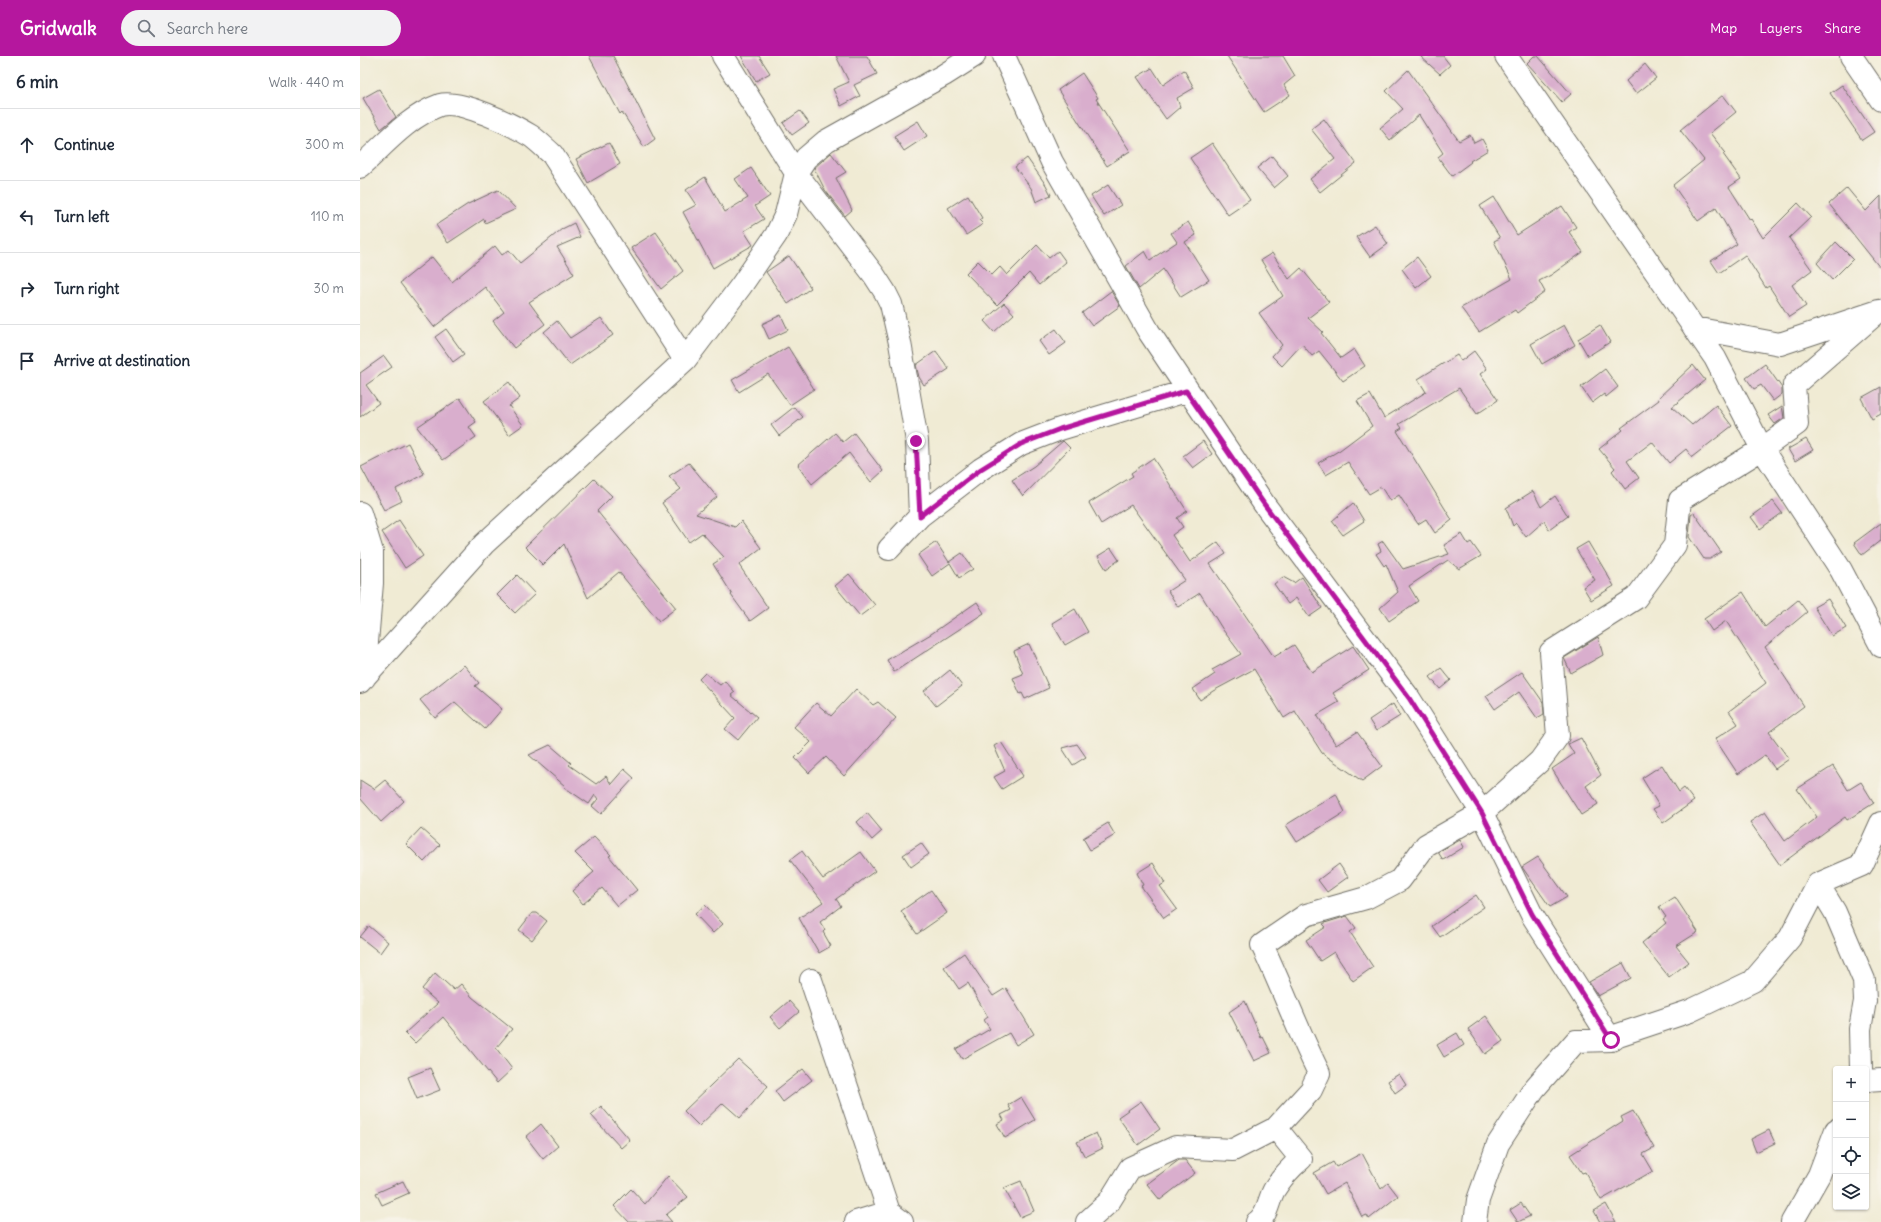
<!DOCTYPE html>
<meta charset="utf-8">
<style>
body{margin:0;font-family:Delius,sans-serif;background:#f2f2f3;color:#1f2937}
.controls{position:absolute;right:12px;bottom:12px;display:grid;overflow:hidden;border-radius:4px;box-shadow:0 1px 3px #0004}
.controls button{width:36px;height:36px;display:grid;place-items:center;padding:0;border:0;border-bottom:1px solid #e0e1e3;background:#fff;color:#1f2937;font:20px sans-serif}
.stop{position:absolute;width:12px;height:12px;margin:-9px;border:3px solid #b5179e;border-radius:50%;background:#fff}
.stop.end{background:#b5179e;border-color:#fff;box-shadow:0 1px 4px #0008}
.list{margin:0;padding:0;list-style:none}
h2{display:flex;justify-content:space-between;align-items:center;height:52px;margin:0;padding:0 16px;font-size:17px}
h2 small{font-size:13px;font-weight:400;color:#747a83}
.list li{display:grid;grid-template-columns:26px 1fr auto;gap:12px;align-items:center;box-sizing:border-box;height:72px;padding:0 16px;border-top:1px solid #e0e1e3}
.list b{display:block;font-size:15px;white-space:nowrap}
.list em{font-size:13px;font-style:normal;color:#747a83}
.icon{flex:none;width:22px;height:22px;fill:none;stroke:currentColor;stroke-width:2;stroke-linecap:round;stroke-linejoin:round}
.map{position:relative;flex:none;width:1521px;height:1166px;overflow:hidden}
header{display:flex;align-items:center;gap:24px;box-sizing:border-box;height:56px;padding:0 20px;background:#b5179e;color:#fff}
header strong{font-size:19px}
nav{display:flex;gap:22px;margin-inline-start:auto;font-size:14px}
.search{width:280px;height:36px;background:#f2f2f3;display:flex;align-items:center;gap:10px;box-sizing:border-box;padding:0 14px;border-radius:22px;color:#747a83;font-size:15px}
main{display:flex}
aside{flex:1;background:#fff}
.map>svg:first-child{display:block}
.building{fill:#d9aecd}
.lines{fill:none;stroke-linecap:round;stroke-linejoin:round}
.minor-casing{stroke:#706e66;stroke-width:24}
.minor{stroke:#fff;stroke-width:22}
.route{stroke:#b5179e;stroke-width:5}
</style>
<header>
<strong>Gridwalk</strong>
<div class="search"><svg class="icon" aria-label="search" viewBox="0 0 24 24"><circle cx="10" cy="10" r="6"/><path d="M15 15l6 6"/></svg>Search here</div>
<nav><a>Map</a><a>Layers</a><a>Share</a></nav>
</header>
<main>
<aside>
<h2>6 min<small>Walk · 440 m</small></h2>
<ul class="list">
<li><svg class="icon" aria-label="ahead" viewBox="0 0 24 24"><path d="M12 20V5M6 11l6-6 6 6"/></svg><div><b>Continue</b></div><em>300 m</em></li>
<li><svg class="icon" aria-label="left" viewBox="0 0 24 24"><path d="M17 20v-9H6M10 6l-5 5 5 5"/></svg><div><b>Turn left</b></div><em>110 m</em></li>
<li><svg class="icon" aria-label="right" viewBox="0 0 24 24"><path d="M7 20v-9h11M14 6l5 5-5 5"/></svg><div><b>Turn right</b></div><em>30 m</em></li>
<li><svg class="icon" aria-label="arrive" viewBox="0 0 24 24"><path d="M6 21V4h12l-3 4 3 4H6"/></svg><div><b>Arrive at destination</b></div></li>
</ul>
</aside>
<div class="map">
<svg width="1521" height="1166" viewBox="0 0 1521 1166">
<rect width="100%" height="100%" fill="#f7f3e8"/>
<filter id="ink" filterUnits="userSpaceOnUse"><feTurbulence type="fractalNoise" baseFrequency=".025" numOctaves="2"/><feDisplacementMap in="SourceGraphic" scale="8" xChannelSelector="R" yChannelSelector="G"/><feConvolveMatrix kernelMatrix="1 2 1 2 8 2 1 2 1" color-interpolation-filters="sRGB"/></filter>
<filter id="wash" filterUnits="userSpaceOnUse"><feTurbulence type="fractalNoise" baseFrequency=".012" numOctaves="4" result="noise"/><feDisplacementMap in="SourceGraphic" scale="16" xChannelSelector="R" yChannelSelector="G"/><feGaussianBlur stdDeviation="0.9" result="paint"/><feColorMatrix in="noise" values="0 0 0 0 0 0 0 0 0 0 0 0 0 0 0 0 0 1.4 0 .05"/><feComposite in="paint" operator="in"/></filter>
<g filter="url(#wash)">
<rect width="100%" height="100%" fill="#f0ebd4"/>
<g id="blocks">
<path class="building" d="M 229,0 L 253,0 L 295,83 L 284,91 L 262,56 L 260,58 Z
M 381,0 L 399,0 L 410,17 L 396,25 Z
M 476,0 L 507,0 L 517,18 L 494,29 L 500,40 L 481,50 L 473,33 L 489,26 Z
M 867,0 L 923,0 L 935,20 L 924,29 L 930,39 L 904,56 Z
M 1060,0 L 1083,0 L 1090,9 L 1080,18 Z
M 1174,0 L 1178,0 L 1211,38 L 1202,46 L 1167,7 Z
M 1285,8 L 1296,22 L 1276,38 L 1266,25 Z
M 792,12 L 803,29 L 824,14 L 834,32 L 817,42 L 820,51 L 806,63 L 777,21 Z
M 1048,14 L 1099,85 L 1110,79 L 1114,87 L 1122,83 L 1128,94 L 1110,105 L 1111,106 L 1092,120 L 1078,101 L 1083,97 L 1059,59 L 1030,84 L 1020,72 L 1043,53 L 1026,35 Z
M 722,17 L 738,42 L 736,43 L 770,95 L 747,110 L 698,34 Z
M 1482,29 L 1514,76 L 1502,84 L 1470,37 Z
M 19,33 L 36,61 L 21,73 L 3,42 Z
M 1363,39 L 1376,56 L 1350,77 L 1365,96 L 1363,98 L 1381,123 L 1369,131 L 1390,164 L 1391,163 L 1403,182 L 1438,147 L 1451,161 L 1429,182 L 1452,214 L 1432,229 L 1446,250 L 1429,261 L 1409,230 L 1406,232 L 1385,199 L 1359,217 L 1351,205 L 1377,188 L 1356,152 L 1338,165 L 1313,129 L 1344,104 L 1320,74 Z
M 440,55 L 449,67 L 432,79 L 423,67 Z
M 964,63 L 996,107 L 960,136 L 950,123 L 975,103 L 951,73 Z
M 558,65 L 567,80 L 544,95 L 534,80 Z
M 249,87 L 260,108 L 228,127 L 216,103 Z
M 852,87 L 890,144 L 868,159 L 830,102 Z
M 471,97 L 486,116 L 476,122 L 492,154 L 485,160 L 465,134 L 454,112 Z
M 912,100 L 928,120 L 914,132 L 897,112 Z
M 667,102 L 686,129 L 691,139 L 676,146 L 671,132 L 655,111 Z
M 391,112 L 410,140 L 395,150 L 404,163 L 384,175 L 393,189 L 353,212 L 323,156 L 336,149 L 326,134 L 345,121 L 365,156 L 388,142 L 375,123 Z
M 748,129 L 761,149 L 744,160 L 731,140 Z
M 1487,132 L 1506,155 L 1521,140 L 1521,213 L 1469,148 Z
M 138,134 L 156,153 L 125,167 L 124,163 L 88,187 L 76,169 L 108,148 Z
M 608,139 L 622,162 L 619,164 L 623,168 L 606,179 L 588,152 Z
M 1134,141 L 1157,179 L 1202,150 L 1216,171 L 1209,176 L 1223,196 L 1191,219 L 1179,225 L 1185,236 L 1157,257 L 1155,254 L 1119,276 L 1101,252 L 1152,223 L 1134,185 L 1140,182 L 1120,150 Z
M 828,166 L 836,179 L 825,186 L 849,224 L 821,241 L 803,213 L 779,233 L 766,210 L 785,195 L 790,204 L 817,186 L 811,177 Z
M 214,167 L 220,181 L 197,191 L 214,218 L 169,246 L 185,268 L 154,292 L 133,265 L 144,256 L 125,231 L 74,271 L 40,227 L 72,201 L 92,226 L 135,190 L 142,199 L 149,194 L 160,207 L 202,173 Z
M 1015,169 L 1028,188 L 1010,201 L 996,181 Z
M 296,176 L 323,215 L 301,233 L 271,192 Z
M 1476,186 L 1493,203 L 1472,224 L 1457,207 Z
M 677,189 L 689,202 L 698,195 L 706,206 L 679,229 L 669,217 L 637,249 L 606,217 L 618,205 L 632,219 L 640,211 L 647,219 Z
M 912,197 L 929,223 L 941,212 L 969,246 L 948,262 L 963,276 L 961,277 L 981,302 L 994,293 L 1005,310 L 983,325 L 959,295 L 952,300 L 942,288 L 922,310 L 912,300 L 922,289 L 899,257 L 923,240 L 901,204 Z
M 429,200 L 451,232 L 428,248 L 406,216 Z
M 1057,201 L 1071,220 L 1056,232 L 1042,213 Z
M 751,235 L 760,250 L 732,270 L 722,257 Z
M 644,247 L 654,258 L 634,276 L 624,265 Z
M 421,259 L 428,274 L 409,283 L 402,268 Z
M 241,262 L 253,279 L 210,309 L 184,276 L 197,265 L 210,282 Z
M 1204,269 L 1215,289 L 1182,308 L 1171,288 Z
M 1240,269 L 1250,286 L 1228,300 L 1218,283 Z
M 86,273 L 104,298 L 93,306 L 75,281 Z
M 696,273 L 706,287 L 689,299 L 679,285 Z
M 428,291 L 454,333 L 430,349 L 408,318 L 379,336 L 372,324 Z
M 576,295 L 589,313 L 564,329 L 559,321 L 556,309 Z
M 1114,295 L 1127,313 L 1120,318 L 1138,344 L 1117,358 L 1099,332 L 1039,368 L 1042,372 L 1037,375 L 1092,464 L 1075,477 L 1066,463 L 1058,468 L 1039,439 L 1030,445 L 1021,431 L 1009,438 L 988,406 L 966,419 L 958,407 L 980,394 L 1012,370 L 997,345 L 1010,338 L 1024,362 L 1066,336 L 1058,323 L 1097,299 L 1101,305 Z
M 24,300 L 32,311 L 6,329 L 19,347 L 0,361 L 0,317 Z
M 1405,308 L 1422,332 L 1422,338 L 1413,345 L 1401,329 L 1394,333 L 1386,322 Z
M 1333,309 L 1345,324 L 1312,351 L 1332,369 L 1356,349 L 1372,370 L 1332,401 L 1326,393 L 1309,407 L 1292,386 L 1267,405 L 1279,422 L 1265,433 L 1252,415 L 1255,412 L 1239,393 L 1263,374 L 1261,372 L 1299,344 L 1298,342 Z
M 1245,313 L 1258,331 L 1246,341 L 1244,338 L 1232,347 L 1221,331 Z
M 149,326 L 160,342 L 149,350 L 163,369 L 149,379 L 124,345 Z
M 1521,331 L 1521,358 L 1512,363 L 1501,342 Z
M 100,342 L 116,366 L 109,371 L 116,381 L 83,404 L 57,371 Z
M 1422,350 L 1424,362 L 1415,368 L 1408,359 Z
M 434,351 L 443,361 L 419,380 L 411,369 Z
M 475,377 L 483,386 L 494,377 L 523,415 L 511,426 L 489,397 L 452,428 L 438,409 Z
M 1446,383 L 1453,394 L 1435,405 L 1428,393 Z
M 703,385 L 710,392 L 663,440 L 652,424 L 674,410 Z
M 843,385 L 852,398 L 833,412 L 823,400 Z
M 48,387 L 64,418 L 36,433 L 42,445 L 24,454 L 1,411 Z
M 793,402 L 827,455 L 817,462 L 823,471 L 812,479 L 830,506 L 858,486 L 866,498 L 850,508 L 914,601 L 934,589 L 952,616 L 993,590 L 1009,614 L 973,637 L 979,646 L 957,659 L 976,689 L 997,676 L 1022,710 L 1002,725 L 962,697 L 935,655 L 924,662 L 894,613 L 853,635 L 840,644 L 833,633 L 855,618 L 852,614 L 881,598 L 863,574 L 840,537 L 818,551 L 808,535 L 825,524 L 771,449 L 741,468 L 729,447 L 773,420 L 771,417 Z
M 329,407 L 357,441 L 336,458 L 375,471 L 381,465 L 401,492 L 379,509 L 408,552 L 390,565 L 371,539 L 372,538 L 353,508 L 364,501 L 342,477 L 329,486 L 302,447 L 321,433 L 309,420 Z
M 234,423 L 252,440 L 237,455 L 316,552 L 299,565 L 259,516 L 228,542 L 204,488 L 183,509 L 165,491 Z
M 1173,435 L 1181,451 L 1195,440 L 1208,460 L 1189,474 L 1184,465 L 1166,481 L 1156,467 L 1153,470 L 1146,452 Z
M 1413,445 L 1422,457 L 1400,473 L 1391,461 Z
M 993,447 L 1004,465 L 983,479 L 972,465 Z
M 1334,457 L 1361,496 L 1350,503 L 1344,503 L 1329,481 L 1331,459 Z
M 39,464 L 63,500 L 45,512 L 22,476 Z
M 1521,467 L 1521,484 L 1502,499 L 1494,487 Z
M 1102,478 L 1108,488 L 1111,486 L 1121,500 L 1099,513 L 1088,504 L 1049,530 L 1058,545 L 1029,565 L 1020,552 L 1038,536 L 1026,508 L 1024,510 L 1016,498 L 1021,495 L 1018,488 L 1023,485 L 1043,513 L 1089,498 L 1084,489 Z
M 576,486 L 589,506 L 602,497 L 613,513 L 599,522 L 590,507 L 572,520 L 558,499 Z
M 1228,486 L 1254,530 L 1231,544 L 1223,531 L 1235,524 L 1216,493 Z
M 751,492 L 759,504 L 746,513 L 738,500 Z
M 489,518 L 515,549 L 500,560 L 475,530 Z
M 157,519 L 175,538 L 155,557 L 137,539 Z
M 923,521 L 934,527 L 942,521 L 962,552 L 949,561 L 936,542 L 928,548 L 914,528 Z
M 1383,536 L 1405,571 L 1438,544 L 1447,556 L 1405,591 L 1444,650 L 1409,676 L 1429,703 L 1415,713 L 1405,699 L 1378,718 L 1355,683 L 1378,668 L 1369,655 L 1406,627 L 1366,565 L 1352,575 L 1344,563 Z
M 1468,543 L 1486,572 L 1472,580 L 1454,551 Z
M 617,546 L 624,557 L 534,616 L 527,604 L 571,578 Z
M 715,553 L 728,576 L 705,589 L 692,567 Z
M 1238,581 L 1243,599 L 1211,617 L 1204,602 Z
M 669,588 L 689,632 L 665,643 L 662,637 L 660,638 L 653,622 L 663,618 L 654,595 Z
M 104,609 L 119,627 L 115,630 L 142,653 L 125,673 L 95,646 L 75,662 L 60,644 Z
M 1081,612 L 1091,624 L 1080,633 L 1070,621 Z
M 590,614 L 602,630 L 576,650 L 564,635 Z
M 1162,616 L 1183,646 L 1184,658 L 1177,662 L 1159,636 L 1135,653 L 1126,640 Z
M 345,617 L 360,629 L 365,625 L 375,636 L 371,639 L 397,661 L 378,684 L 365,673 L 375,662 L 339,623 Z
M 496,633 L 513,649 L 518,646 L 536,662 L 484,720 L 466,701 L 449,717 L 435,702 L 451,686 L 434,671 L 456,647 L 471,660 Z
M 1033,648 L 1040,660 L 1016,675 L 1009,664 Z
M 1221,682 L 1241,719 L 1226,730 L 1238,748 L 1221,759 L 1192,713 L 1214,698 L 1208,688 Z
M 641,686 L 663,720 L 642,733 L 634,721 L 645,715 L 634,690 Z
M 717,688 L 726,701 L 713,709 L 702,692 Z
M 190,689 L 211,707 L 209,709 L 236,728 L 246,720 L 251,728 L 264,713 L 274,722 L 241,758 L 232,750 L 238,743 L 235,739 L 229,748 L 204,731 L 205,730 L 169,699 Z
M 1302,709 L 1319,736 L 1324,732 L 1334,745 L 1303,767 L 1293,753 L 1299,750 L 1282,722 Z
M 1473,710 L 1488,734 L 1501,726 L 1514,747 L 1487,764 L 1485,761 L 1420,809 L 1390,766 L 1405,756 L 1425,785 L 1457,761 L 1437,733 Z
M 0,724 L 14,733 L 25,724 L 44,745 L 21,766 L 0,742 Z
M 976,738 L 985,756 L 937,786 L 926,769 Z
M 507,757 L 522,775 L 512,784 L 497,766 Z
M 748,767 L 755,779 L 730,794 L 723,782 Z
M 61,772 L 80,789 L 64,806 L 46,788 Z
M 234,781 L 251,799 L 249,800 L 277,834 L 257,850 L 242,832 L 223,848 L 212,835 L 234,816 L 215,797 Z
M 1100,784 L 1104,791 L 1083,804 L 1078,796 Z
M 561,787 L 569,798 L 551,811 L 543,799 Z
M 442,795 L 463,823 L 501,796 L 515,815 L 476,843 L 481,850 L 460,866 L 465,874 L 463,876 L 471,890 L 459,897 L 439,862 L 463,846 L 430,804 Z
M 1178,801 L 1207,841 L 1190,851 L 1162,811 Z
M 793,807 L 805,827 L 800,830 L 817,853 L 804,862 L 781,830 L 783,829 L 777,817 Z
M 979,808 L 988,821 L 967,836 L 958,824 Z
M 571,834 L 587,857 L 557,878 L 541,855 Z
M 1116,839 L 1124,851 L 1080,881 L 1072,870 Z
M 1315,841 L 1338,876 L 1316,890 L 1329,906 L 1309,921 L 1282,887 L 1306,867 L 1303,863 L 1306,861 L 1299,851 Z
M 345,849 L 363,868 L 353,877 L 335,858 Z
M 172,857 L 177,857 L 187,865 L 172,884 L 159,874 Z
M 987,860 L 996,872 L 990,876 L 1013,911 L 993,925 L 974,896 L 960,905 L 946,884 L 966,871 L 963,868 L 965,867 Z
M 9,870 L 28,886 L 20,897 L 0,881 Z
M 604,897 L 633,940 L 646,932 L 674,978 L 656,989 L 649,977 L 602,1003 L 596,993 L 630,973 L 624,964 L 628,961 L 608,927 L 599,933 L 584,911 Z
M 1263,907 L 1271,922 L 1238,940 L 1229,926 Z
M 75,917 L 94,934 L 101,928 L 112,941 L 152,973 L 136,992 L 152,1013 L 137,1027 L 83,961 L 55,987 L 45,977 L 78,947 L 62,933 Z
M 429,945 L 439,956 L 420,972 L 410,961 Z
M 885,945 L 901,982 L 903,981 L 911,997 L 894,1005 L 869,956 Z
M 1126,960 L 1143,985 L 1125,998 L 1108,973 Z
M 1097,977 L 1104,989 L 1084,1001 L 1077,989 Z
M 378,1003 L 408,1030 L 380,1062 L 363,1047 L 339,1070 L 324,1055 Z
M 70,1012 L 80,1034 L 57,1043 L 48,1021 Z
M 443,1013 L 452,1024 L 423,1046 L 415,1035 Z
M 1039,1018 L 1046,1029 L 1035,1037 L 1028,1025 Z
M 661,1041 L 675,1064 L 645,1082 L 637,1068 L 644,1064 L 641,1059 L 651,1054 L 648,1049 Z
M 781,1045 L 800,1073 L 778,1089 L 758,1061 Z
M 241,1050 L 270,1084 L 261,1092 L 231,1059 Z
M 1273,1055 L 1294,1092 L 1283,1098 L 1293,1115 L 1241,1144 L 1225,1116 L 1222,1117 L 1210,1099 L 1263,1065 L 1261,1061 Z
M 181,1068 L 198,1090 L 183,1103 L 166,1081 Z
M 1409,1074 L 1415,1087 L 1396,1096 L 1391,1083 Z
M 736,1077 L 743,1092 L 725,1101 L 717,1086 Z
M 1002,1097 L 1021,1133 L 1028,1127 L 1038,1140 L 1009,1163 L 1007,1159 L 1002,1161 L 985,1127 L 966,1138 L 954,1117 L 973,1106 L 976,1111 Z
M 819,1104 L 825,1104 L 835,1117 L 800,1144 L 787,1128 Z
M 308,1120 L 328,1141 L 306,1159 L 312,1166 L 269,1166 L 254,1150 L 271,1133 L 285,1148 Z
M 43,1125 L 49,1137 L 22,1149 L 16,1137 Z
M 661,1125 L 674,1155 L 660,1161 L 644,1132 Z
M 1161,1147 L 1170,1160 L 1158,1166 L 1150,1154 Z
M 1246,1148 L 1256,1166 L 1240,1166 L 1234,1155 Z"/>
</g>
</g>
<g filter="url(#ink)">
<use href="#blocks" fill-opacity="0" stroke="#706e66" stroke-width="1"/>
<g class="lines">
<defs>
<path id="minor" d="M 363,0 L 436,117 L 514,219 L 525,236 L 531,248 L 540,287 L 557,385 L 560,460
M 644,0 L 692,106 L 789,276 L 904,448 L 1049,642 L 1122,757 L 1172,859 L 1251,984
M 1146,0 L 1355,302 L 1402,393 L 1481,514 L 1521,590
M 1491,0 L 1521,44
M 0,111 C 24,89 49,60 80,49 C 100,43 153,69 171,80 C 178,85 185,92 192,98 L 325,304
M 0,457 L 12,496 L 12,527 L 4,622
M 529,493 L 560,460 L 621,413 L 661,388 L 700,373 L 826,335
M 0,626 L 124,488 L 325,304 L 381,230 L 416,179 L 426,158 L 436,117 L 446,102 L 466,85 L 584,19 L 614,0
M 1458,828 L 1475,856 L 1504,924 L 1505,945 L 1500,973 L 1501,1013
M 451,924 L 529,1156 L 542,1166
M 1506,1025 L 1521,1024
M 496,1166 L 529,1156
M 727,1166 L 749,1146 L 770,1112 L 816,1091 L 873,1094 L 916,1072
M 897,1166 C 908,1159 908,1145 914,1134 C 922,1121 930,1112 941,1103 L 916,1072 L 951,1034 L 959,1017 C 938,975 922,931 902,889 L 946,859 L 1006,842 L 1040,824 L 1066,789 L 1122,757 L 1180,705 L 1198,680 L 1191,596 L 1276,542 L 1315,489 L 1320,444 L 1402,393 L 1437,368 L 1434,329 L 1519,255 L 1420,288 L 1334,272
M 1115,1166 L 1118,1144 L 1138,1088 L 1174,1033 L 1216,985 L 1251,984 L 1258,979 L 1330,955 L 1393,925 L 1430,882 L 1458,828 L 1502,809 L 1521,767
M 1432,1166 L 1459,1119 L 1476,1074"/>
</defs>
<use href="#minor" class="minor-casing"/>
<use href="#minor" class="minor"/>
</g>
</g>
<g class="lines" filter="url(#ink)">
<path class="route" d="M 556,385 L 560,460 L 621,413 L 661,388 L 700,373 L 826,335 L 904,448 L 1049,642 L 1122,757 L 1172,858 L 1251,984"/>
</g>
</svg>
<div class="controls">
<button>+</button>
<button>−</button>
<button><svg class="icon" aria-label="locate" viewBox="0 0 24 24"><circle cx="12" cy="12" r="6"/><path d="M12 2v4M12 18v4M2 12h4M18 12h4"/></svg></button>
<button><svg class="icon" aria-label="layers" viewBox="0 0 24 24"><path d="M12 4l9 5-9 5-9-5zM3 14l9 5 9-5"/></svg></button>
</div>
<div class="stop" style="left:1251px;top:984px"></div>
<div class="stop end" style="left:556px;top:385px"></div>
</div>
</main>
